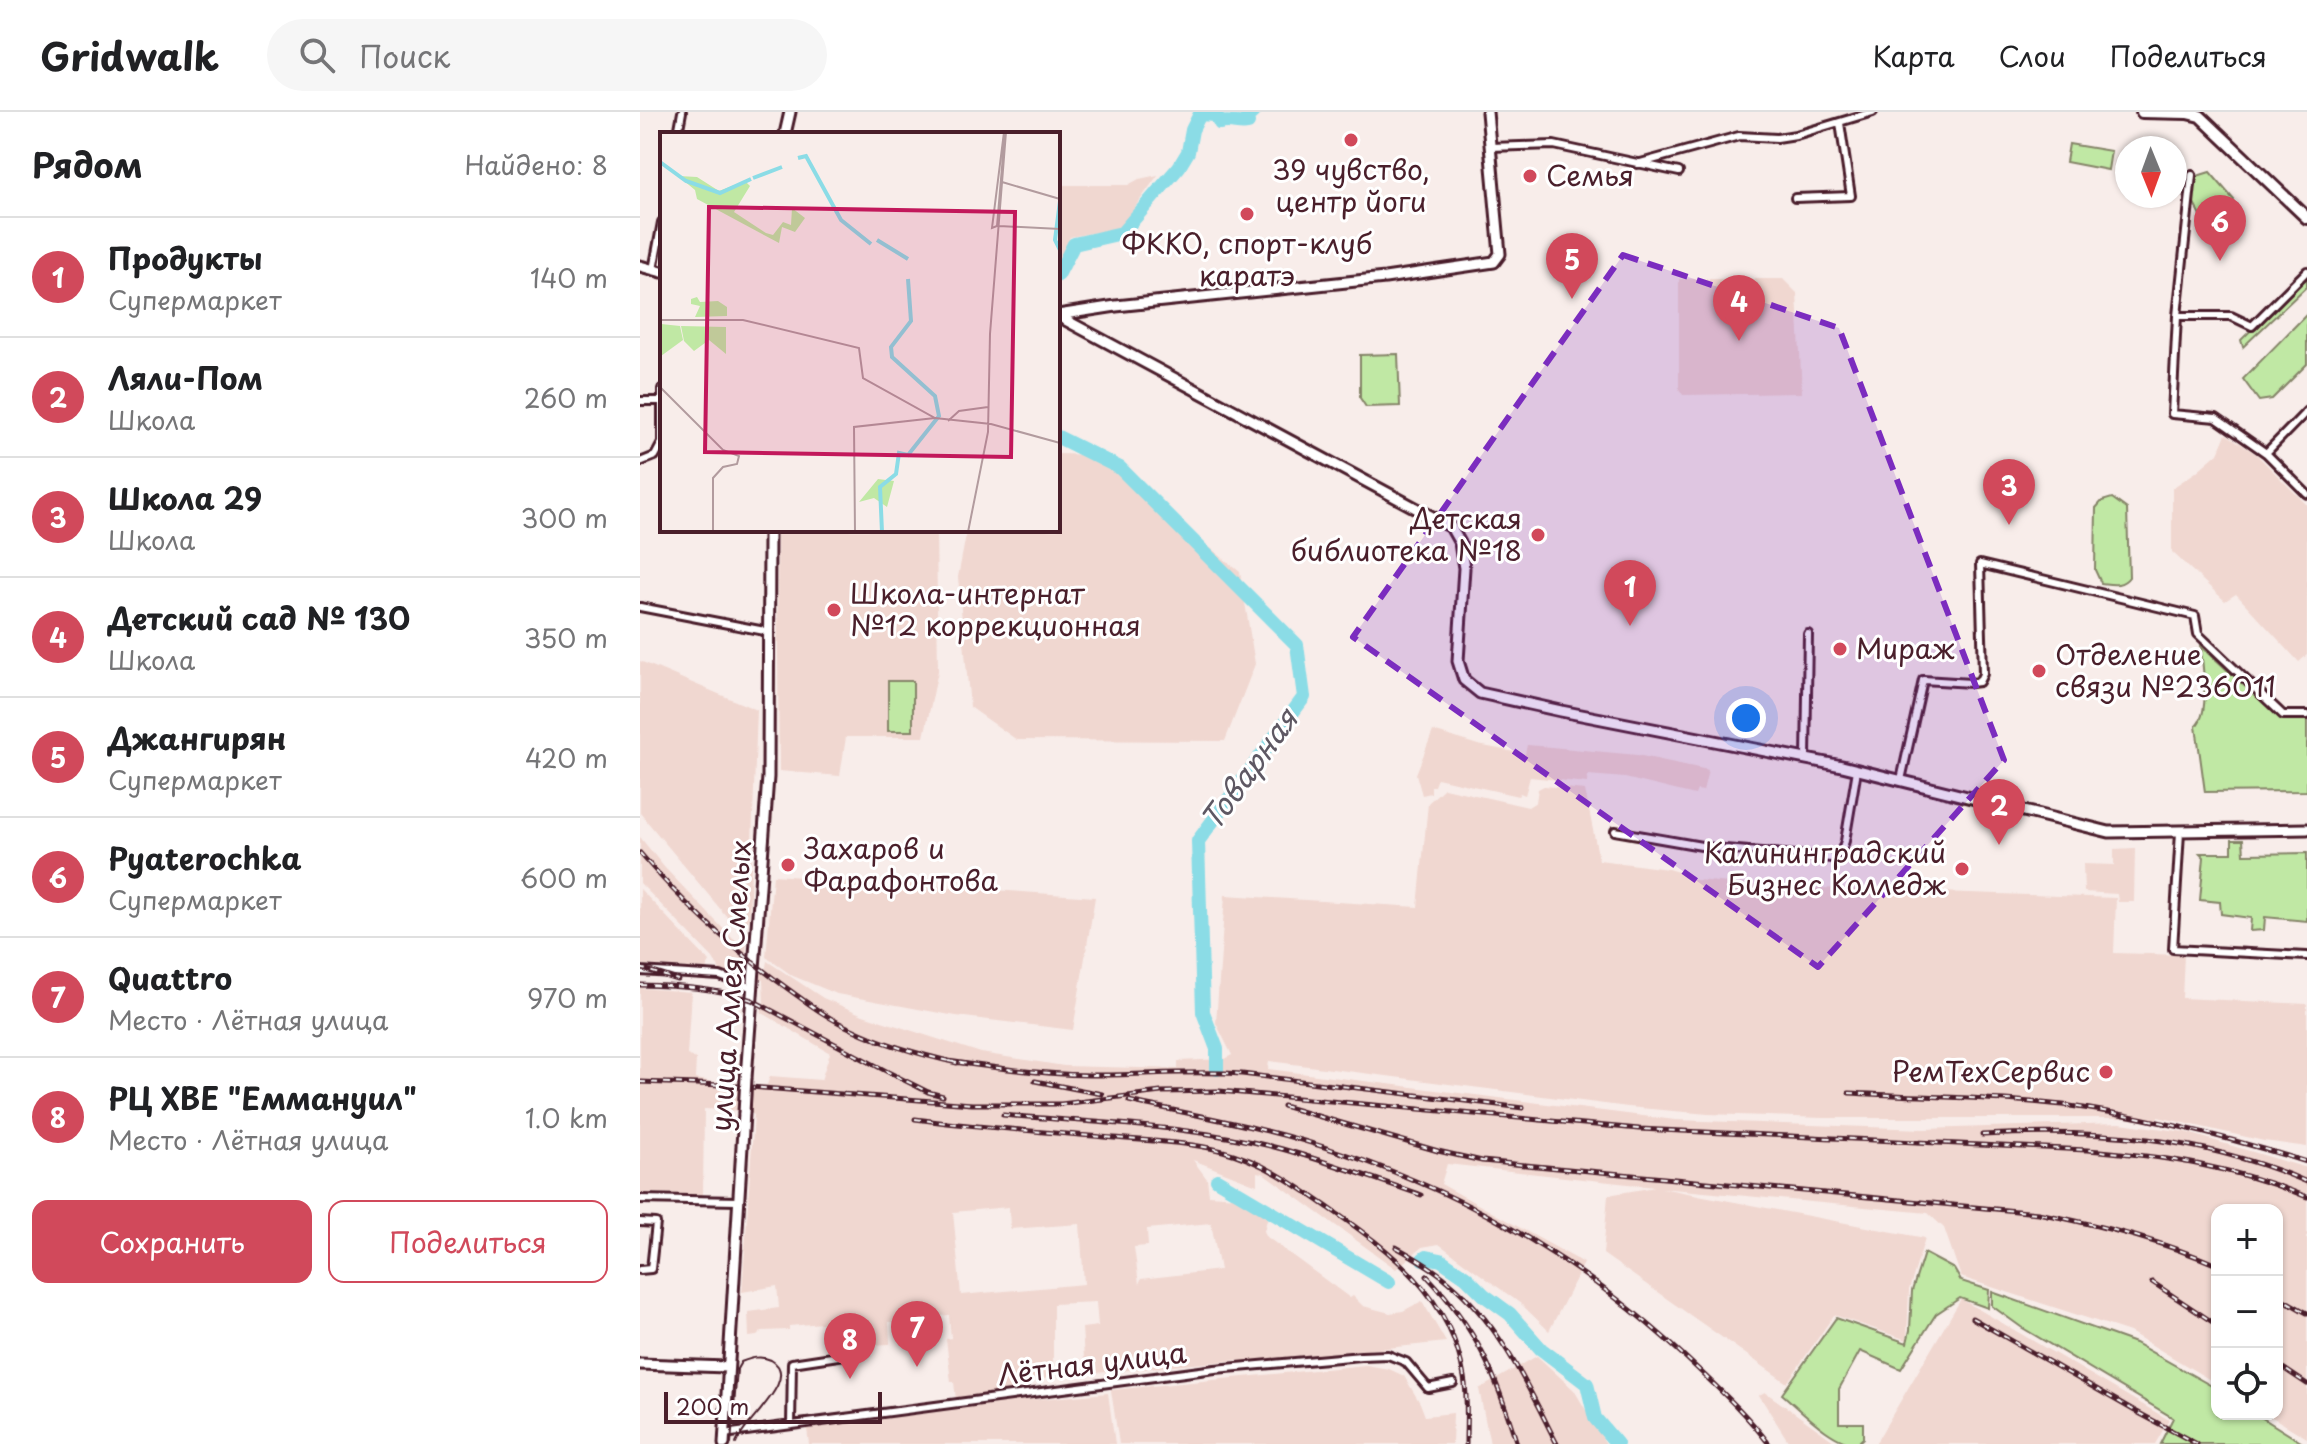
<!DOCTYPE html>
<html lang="ru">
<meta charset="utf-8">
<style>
body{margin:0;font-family:"Playpen Sans",sans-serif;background:#f6f6f6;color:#202124}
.controls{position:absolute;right:24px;bottom:24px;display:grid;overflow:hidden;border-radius:16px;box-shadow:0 2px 6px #0004}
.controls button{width:72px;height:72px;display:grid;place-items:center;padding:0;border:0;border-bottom:2px solid #e0e0e0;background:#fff;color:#202124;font:40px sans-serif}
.compass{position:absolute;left:1475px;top:24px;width:72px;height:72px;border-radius:50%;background:#fff;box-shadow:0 2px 6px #0004;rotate:179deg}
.scale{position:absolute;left:24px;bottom:20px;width:218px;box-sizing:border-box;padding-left:8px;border:4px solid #4a1f2b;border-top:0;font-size:22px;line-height:28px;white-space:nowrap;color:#4a1f2b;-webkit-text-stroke:6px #fff;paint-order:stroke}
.you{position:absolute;left:1106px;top:606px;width:28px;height:28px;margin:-20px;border:6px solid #fff;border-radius:50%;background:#1a73e8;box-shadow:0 0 0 12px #1a73e833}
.badge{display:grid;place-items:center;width:52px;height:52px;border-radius:50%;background:#d1495b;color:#fff;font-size:26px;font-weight:700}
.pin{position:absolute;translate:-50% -66px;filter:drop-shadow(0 2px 4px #0008)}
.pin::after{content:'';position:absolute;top:42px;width:28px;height:24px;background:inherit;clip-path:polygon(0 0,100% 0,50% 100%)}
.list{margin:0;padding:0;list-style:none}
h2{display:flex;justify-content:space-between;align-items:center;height:104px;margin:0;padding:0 32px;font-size:34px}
h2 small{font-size:26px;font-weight:400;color:#757577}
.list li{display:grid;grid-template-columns:52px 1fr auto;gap:24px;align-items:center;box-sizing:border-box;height:120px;padding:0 32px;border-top:2px solid #e0e0e0}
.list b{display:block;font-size:30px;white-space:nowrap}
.list p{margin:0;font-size:26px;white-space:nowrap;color:#757577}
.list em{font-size:26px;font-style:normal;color:#757577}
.actions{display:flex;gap:16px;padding:24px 32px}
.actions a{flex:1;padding:18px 0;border:2px solid #d1495b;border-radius:16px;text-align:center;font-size:28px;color:#d1495b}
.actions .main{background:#d1495b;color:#fff}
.icon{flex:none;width:44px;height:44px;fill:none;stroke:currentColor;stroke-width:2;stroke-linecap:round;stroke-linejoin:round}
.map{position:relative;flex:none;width:1667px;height:1332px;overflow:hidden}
header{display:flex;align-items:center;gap:48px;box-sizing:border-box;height:112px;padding:0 40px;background:#fff;border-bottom:2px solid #e0e0e0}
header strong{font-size:38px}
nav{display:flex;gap:44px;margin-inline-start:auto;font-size:28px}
.search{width:560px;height:72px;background:#f6f6f6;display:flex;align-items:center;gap:20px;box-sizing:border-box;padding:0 28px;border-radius:44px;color:#757577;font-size:30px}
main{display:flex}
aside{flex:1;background:#fff}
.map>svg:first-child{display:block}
.built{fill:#f0d7d0;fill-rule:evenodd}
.green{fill:#c0e8a4;stroke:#858468;stroke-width:2}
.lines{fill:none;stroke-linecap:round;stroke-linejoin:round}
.river{stroke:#8bdce6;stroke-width:14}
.minor-casing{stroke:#4a1f2b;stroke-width:12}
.secondary-casing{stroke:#4a1f2b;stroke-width:15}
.primary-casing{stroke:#4a1f2b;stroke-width:16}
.minor{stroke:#fff;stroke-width:6}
.secondary{stroke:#fff;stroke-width:9}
.primary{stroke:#fff;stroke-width:10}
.tram{stroke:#4a1f2b;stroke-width:2}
.rail-casing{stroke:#4a1f2b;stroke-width:5}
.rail{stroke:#fff;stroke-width:2;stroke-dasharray:6;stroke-linecap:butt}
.secondary-bridge-casing{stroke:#4a1f2b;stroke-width:15;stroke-linecap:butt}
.secondary-bridge{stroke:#fff;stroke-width:9}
.marked{fill:#7b2cbf;fill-opacity:0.2;stroke:#7b2cbf;stroke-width:6;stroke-dasharray:16 10;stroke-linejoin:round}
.poi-dot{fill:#d1495b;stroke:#fff;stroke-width:3}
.labels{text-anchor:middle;stroke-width:6;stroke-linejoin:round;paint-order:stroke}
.poi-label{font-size:28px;fill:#4a1f2b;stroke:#fff;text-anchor:start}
.street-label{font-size:28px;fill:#4a1f2b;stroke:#fff}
.water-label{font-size:30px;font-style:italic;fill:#5e5863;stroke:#fff}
.inset-river{fill:none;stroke:#8bdce6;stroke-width:4}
.inset-road{fill:none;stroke:#b29b9e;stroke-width:2}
.view{fill:#c2185b;fill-opacity:0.15;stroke:#c2185b;stroke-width:4}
.inset-edge{fill:none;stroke:#4a1f2b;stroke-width:4}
</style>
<header>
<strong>Gridwalk</strong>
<div class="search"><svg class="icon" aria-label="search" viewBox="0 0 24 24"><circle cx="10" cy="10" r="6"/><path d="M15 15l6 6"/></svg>Поиск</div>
<nav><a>Карта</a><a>Слои</a><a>Поделиться</a></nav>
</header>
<main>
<aside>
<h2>Рядом<small>Найдено: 8</small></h2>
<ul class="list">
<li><span class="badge">1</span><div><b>Продукты</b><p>Супермаркет</p></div><em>140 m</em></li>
<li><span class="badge">2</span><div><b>Ляли-Пом</b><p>Школа</p></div><em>260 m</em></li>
<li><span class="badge">3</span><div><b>Школа 29</b><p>Школа</p></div><em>300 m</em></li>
<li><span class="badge">4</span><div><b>Детский сад № 130</b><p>Школа</p></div><em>350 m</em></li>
<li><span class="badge">5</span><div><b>Джангирян</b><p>Супермаркет</p></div><em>420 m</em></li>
<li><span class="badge">6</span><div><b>Pyaterochka</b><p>Супермаркет</p></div><em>600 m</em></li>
<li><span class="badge">7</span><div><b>Quattro</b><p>Место · Лётная улица</p></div><em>970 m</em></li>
<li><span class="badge">8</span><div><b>РЦ ХВЕ &quot;Еммануил&quot;</b><p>Место · Лётная улица</p></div><em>1.0 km</em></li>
</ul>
<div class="actions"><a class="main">Сохранить</a><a>Поделиться</a></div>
</aside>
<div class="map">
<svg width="1667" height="1332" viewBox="0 0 1667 1332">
<rect width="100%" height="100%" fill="#f8edea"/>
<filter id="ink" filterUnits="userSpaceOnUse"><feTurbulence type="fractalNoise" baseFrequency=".0125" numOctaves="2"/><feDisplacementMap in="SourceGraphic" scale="16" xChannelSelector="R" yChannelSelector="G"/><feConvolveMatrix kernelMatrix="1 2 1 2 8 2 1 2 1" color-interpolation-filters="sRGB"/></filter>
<g filter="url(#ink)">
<path class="built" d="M 518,63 L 480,116 L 430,125 L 418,150 L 418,73 L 488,73 L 499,67 Z
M 1039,167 L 1143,167 L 1157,181 L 1162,281 L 1043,283 L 1039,277 Z
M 1586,322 L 1616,342 L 1667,393 L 1667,543 L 1659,550 L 1596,482 L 1585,489 L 1532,440 L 1532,376 L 1556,360 L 1578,341 Z
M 418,342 L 456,343 L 600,460 L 615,552 L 585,629 L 377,628 L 330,595 L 318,465 L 327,418 L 418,418 Z
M 137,418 L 296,418 L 298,559 L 284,625 L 206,625 L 200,664 L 139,659 Z
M 0,549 L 117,598 L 109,809 L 92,811 L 0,701 Z
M 793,619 L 838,633 L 885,642 L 887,633 L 911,635 L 997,643 L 1068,658 L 1063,679 L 1057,678 L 1055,683 L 985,666 L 948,663 L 947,671 L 890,665 L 885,683 L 880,681 L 878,684 L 797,666 L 794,674 L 791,674 L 791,681 L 782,683 L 776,662 Z
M 904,674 L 945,678 L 959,748 L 1028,757 L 1045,762 L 1046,767 L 1122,774 L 1476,786 L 1474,841 L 1544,843 L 1542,886 L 1667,892 L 1667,1035 L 1624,1029 L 1518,1005 L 1516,1011 L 1485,1006 L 1183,1006 L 1068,1002 L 988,995 L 629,949 L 628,957 L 1035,1008 L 1284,1017 L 1480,1011 L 1545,1020 L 1667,1056 L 1667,1326 L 1627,1302 L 1637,1302 L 1637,1098 L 1577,1098 L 1577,1272 L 1490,1220 L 1321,1165 L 1304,1116 L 1288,1101 L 1021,1076 L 1285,1126 L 1269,1178 L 1267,1228 L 1194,1203 L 1147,1271 L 963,1142 L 968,1083 L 1015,1075 L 807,1052 L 801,1072 L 944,1151 L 909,1219 L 881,1192 L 799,1132 L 782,1135 L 756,1157 L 623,1061 L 617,1060 L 617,1073 L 553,1048 L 567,1067 L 569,1083 L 597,1085 L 630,1096 L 624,1119 L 627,1125 L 710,1186 L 713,1184 L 723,1194 L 750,1201 L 763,1199 L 782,1189 L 806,1230 L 620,1249 L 600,1251 L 598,1248 L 445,1262 L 442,1216 L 458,1214 L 456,1190 L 413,1192 L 413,1266 L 375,1269 L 375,1280 L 316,1288 L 314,1270 L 311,1270 L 306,1227 L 311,1226 L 309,1203 L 249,1210 L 250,1232 L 229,1233 L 226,1207 L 149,1214 L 149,1218 L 122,1219 L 117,1224 L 109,1225 L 108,1200 L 139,1196 L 137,1174 L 102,1180 L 114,1003 L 110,1000 L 112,975 L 127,973 L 130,964 L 181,968 L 190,941 L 121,900 L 124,892 L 123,868 L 114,863 L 115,853 L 125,860 L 127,849 L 183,886 L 223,903 L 341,941 L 424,954 L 538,957 L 538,949 L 584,947 L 592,943 L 576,911 L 585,783 L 778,795 L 788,691 L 804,676 L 888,695 L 896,690 L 898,677 ZM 369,1095 L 370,1117 L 440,1112 L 444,1172 L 321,1183 L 313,1100 ZM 571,1111 L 580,1158 L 501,1167 L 499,1172 L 494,1135 L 508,1134 L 507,1117 Z
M 0,725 L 24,755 L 93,827 L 107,832 L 103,866 L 84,865 L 73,846 L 0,771 Z
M 1495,736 L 1494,790 L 1478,790 L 1477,782 L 1444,780 L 1443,752 L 1474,753 L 1474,737 Z
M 133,763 L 455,785 L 433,918 L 316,904 L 197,882 L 153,864 L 126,845 Z
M 0,777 L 70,850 L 66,857 L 0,853 Z
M 0,876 L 51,880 L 47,943 L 56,947 L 55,967 L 107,975 L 105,999 L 64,997 L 63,1083 L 0,1081 Z
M 1321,1187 L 1529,1308 L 1515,1332 L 1235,1332 Z
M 897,1244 L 934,1278 L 966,1332 L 850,1332 L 839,1277 Z
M 726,1253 L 749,1257 L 764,1264 L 780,1291 L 785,1304 L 813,1301 L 812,1332 L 479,1332 L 471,1278 Z
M 1125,1280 L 1198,1332 L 1150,1332 L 1119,1283 Z
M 468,1281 L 475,1332 L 169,1332 L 167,1317 L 318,1294 Z"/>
<path class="green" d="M 1429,32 L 1471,39 L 1468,58 L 1426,50 Z
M 1570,60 L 1594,88 L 1586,104 L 1572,96 L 1563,108 L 1553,89 L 1557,64 Z
M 1667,163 L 1667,174 L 1603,235 L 1601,228 Z
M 1667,202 L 1667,252 L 1632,287 L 1619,289 L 1603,267 Z
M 758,242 L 760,294 L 726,295 L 720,286 L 720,243 Z
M 1472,386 L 1487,397 L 1489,465 C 1482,475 1471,472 1461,471 L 1455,458 L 1456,396 L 1462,389 Z
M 1561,534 L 1641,607 L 1657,608 L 1667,600 L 1667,679 L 1565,680 L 1556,614 C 1571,599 1562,555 1561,534 Z
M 248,569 L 273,569 L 273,619 L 248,619 Z
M 1592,728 L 1603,728 L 1604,742 L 1667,741 L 1667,809 L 1625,805 L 1624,818 L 1610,819 L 1611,806 L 1581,802 L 1580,790 L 1560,788 L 1564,745 L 1560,741 L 1592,741 Z
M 1284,1141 L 1314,1157 L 1321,1169 L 1349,1178 L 1348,1196 L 1320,1186 L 1296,1202 L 1261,1257 L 1220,1239 L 1199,1277 L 1199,1311 L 1223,1311 L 1223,1326 L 1217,1332 C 1193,1332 1160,1297 1142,1282 L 1196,1206 L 1267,1231 L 1270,1218 L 1272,1179 Z
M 1352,1180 L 1495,1231 L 1577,1277 L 1577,1302 L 1616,1302 L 1664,1332 L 1520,1332 L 1533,1306 L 1381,1215 L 1352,1194 Z"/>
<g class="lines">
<path class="river" d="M 418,163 L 434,132 L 482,121 L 539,55 L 548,40 L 552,18 L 560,2 L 576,3 L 580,11 C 591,8 598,13 608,11 L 607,5 L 613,0
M 418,325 L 480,356 L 657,533 L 664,585 L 558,729 L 563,900 L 577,937 L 577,957
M 577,1068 L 749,1170
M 783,1147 L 786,1145 L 801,1148 L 826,1165 L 844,1183 L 870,1202 L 901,1237 L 947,1272 L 955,1306 L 977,1332"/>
<defs>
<path id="minor" d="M 38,22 L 42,0
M 850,35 L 914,33 L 1039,60
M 997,52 L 1099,24 L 1137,26 L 1156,23 L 1233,0
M 1552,63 L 1537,204 L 1532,302 L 1576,306 L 1626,341 L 1667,382
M 1155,86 L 1211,84 L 1200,11
M 13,158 L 22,110
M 1537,204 L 1591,204 L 1612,214 L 1667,159
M 0,289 L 22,289
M 1626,341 L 1667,299
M 0,350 L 15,344 L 22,331 L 22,277
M 0,495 L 130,520
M 1166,646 L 1168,522
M 1261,668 L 1283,568 L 1331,571 L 1339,570 L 1343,562 L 1340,452 L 1555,504 L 1558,522 L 1643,603 L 1667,603
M 975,719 L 1073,736 L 1192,746 L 1201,741 L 1205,729 L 1217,658
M 1540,720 L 1533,837 L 1667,844
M 0,859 L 80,864 L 113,876
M 0,1087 L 98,1089
M 0,1110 L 16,1111 L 11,1157 L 0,1158
M 151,1313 L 152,1251 L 225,1240
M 84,1322 L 575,1257 L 721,1244 L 748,1243 L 766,1250 L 788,1276 L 813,1271"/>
<path id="secondary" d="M 145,22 L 150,0
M 0,154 L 22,160
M 418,203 L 476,194 L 745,166 L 854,150 L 860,142 L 847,0
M 418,204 L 811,415 L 820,431 L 824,456 L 818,549 L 824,568 L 840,581 L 921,599 L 1202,654 L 1469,720 L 1667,717
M 106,966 L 128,665 L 129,418
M 0,1252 L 87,1255
M 84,1332 L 104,1001"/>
<path id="primary" d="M 1502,0 L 1547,1 L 1560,4 L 1667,106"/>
</defs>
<use href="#minor" class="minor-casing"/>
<use href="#secondary" class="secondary-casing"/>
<use href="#primary" class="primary-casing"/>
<use href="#minor" class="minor"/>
<use href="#secondary" class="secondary"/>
<use href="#primary" class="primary"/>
<path class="tram" d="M 91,1332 L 97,1257 L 101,1250 C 111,1246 121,1243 131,1248 C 163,1266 102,1311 96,1332"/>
<defs>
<path id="rail" d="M 0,741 C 46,795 97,841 155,882 C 173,895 191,908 212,917 C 245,933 282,943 317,951
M 0,856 L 38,868
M 0,873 C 39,874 75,876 112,888 L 248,960 L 288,980 L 303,984
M 308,949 C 354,956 402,962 449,963 C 500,964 551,958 602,962 L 883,996
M 395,969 L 462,982
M 0,970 L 84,973 L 332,992 L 421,992 L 521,980 L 579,979 L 999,1017 L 1447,1038 C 1524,1044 1595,1055 1667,1085
M 1209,981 C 1280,985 1353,985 1423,993 C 1507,1004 1587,1025 1667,1050
M 489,989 C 560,1004 633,1017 702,1041 C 839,1087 954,1157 1058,1257 C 1083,1281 1108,1304 1129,1332
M 643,994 L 798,1039 L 842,1049 L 1398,1101 C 1460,1113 1519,1128 1577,1153
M 363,1003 C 455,1011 551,1013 642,1037 C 689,1050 735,1067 781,1083
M 275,1007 C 342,1016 408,1020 474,1026 C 510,1029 548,1030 583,1039 C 622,1049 656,1073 689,1096 C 752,1140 811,1184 824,1265 C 828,1287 826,1310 826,1332
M 1342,1023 C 1456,1017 1561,1024 1667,1070
M 756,1135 C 774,1145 793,1156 808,1169 C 860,1212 887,1273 917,1332
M 787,1164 C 837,1217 856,1263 877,1332
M 1512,1170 L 1577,1213
M 1637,1184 L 1667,1201
M 1332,1206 L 1495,1299 L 1557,1332
M 1637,1252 L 1667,1272"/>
</defs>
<use href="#rail" class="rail-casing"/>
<use href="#rail" class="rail"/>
<defs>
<path id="secondary-bridge" d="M 104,1001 L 106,966"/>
</defs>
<use href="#secondary-bridge" class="secondary-bridge-casing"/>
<use href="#secondary-bridge" class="secondary-bridge"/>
</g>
</g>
<path class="marked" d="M 983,143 L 1199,216 L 1364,648 L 1178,855 L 713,525 Z"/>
<g class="poi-dot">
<circle cx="711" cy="28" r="8"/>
<circle cx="890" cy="64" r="8"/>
<circle cx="607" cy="102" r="8"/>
<circle cx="898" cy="423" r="8"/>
<circle cx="194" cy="498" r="8"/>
<circle cx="1200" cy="537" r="8"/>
<circle cx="1399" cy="559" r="8"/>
<circle cx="148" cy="753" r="8"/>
<circle cx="1322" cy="757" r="8"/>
<circle cx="1466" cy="960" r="8"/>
</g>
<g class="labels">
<g class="poi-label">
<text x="711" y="68" text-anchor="middle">39 чувство,<tspan x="711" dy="32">центр йоги</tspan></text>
<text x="906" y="74">Семья</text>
<text x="607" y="142" text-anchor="middle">ФККО, спорт-клуб<tspan x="607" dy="32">каратэ</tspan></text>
<text x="882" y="417" text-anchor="end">Детская<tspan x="882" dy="32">библиотека №18</tspan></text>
<text x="210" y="492">Школа-интернат<tspan x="210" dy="32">№12 коррекционная</tspan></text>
<text x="1216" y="547">Мираж</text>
<text x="1415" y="553">Отделение<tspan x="1415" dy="32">связи №236011</tspan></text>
<text x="164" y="747">Захаров и<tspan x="164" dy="32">Фарафонтова</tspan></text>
<text x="1306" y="751" text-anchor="end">Калининградский<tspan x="1306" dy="32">Бизнес Колледж</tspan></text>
<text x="1450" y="970" text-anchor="end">РемТехСервис</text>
</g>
<g class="street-label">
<text transform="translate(91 874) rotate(-86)" y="10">улица Аллея Смелых</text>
<text transform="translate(452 1252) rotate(-7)" y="10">Лётная улица</text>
</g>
<g class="water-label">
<text transform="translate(610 658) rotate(-54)" y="10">Товарная</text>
</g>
</g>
<g transform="translate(20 20)">
<rect width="400" height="400" fill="#f8edea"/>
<path d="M 0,29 L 19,44 L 37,45 L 59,59 L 85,49 L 90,54 L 74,80 L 106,101 L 113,103 L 123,90 L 131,93 L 132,76 L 145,86 L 135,100 L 122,95 L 119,111 L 37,67 L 35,58 ZM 37,165 L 40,170 L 58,169 L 67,175 L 67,184 L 35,185 L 40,174 L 31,172 L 31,167 ZM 1,192 L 20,194 L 23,208 L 1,224 ZM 21,194 L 66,195 L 66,222 L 49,208 L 34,219 L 24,209 ZM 218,347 L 234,349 L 227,375 L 214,366 L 199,370 Z" fill="#c0e8a4"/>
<path class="inset-river" d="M 138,26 L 146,24 L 181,88 L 211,112M 0,30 L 26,49 L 60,61 L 91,47M 93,46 L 122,35M 400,69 L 395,108 L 400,118M 217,108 L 248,127M 222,400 L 220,355 L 236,342 L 239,321 L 248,323 L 279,284 L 275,264 L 232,225 L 231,215 L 251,189 L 248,147"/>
<path class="inset-road" d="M 344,0 L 332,96 L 337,94 L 345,0M 342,50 L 400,67M 339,94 L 400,97M 0,188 L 83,188 L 199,216 L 203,246 L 275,286 L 331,292 L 400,311M 0,255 L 63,318 L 79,324 L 77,332 L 63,335 L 53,346 L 53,400M 288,289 L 299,279 L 328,275M 195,400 L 194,295 L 275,286M 308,400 L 328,300 L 330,202 L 346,0"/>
<path class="view" d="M 49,75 L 355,80 L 351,325 L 45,320 Z"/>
<rect width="400" height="400" class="inset-edge"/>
</g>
</svg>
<div class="controls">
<button>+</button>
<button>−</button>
<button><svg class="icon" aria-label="locate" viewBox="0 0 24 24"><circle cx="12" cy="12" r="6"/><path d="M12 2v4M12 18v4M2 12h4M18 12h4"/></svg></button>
</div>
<svg class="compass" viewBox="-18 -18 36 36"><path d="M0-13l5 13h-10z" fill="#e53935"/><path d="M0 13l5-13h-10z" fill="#757577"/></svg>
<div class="scale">200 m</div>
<div class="you"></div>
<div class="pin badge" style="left:990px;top:514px">1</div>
<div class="pin badge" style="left:1359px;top:733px">2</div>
<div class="pin badge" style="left:1369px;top:413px">3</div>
<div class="pin badge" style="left:1099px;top:229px">4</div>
<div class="pin badge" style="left:932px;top:187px">5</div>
<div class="pin badge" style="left:1580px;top:149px">6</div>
<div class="pin badge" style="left:277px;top:1255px">7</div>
<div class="pin badge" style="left:210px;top:1267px">8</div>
</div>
</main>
